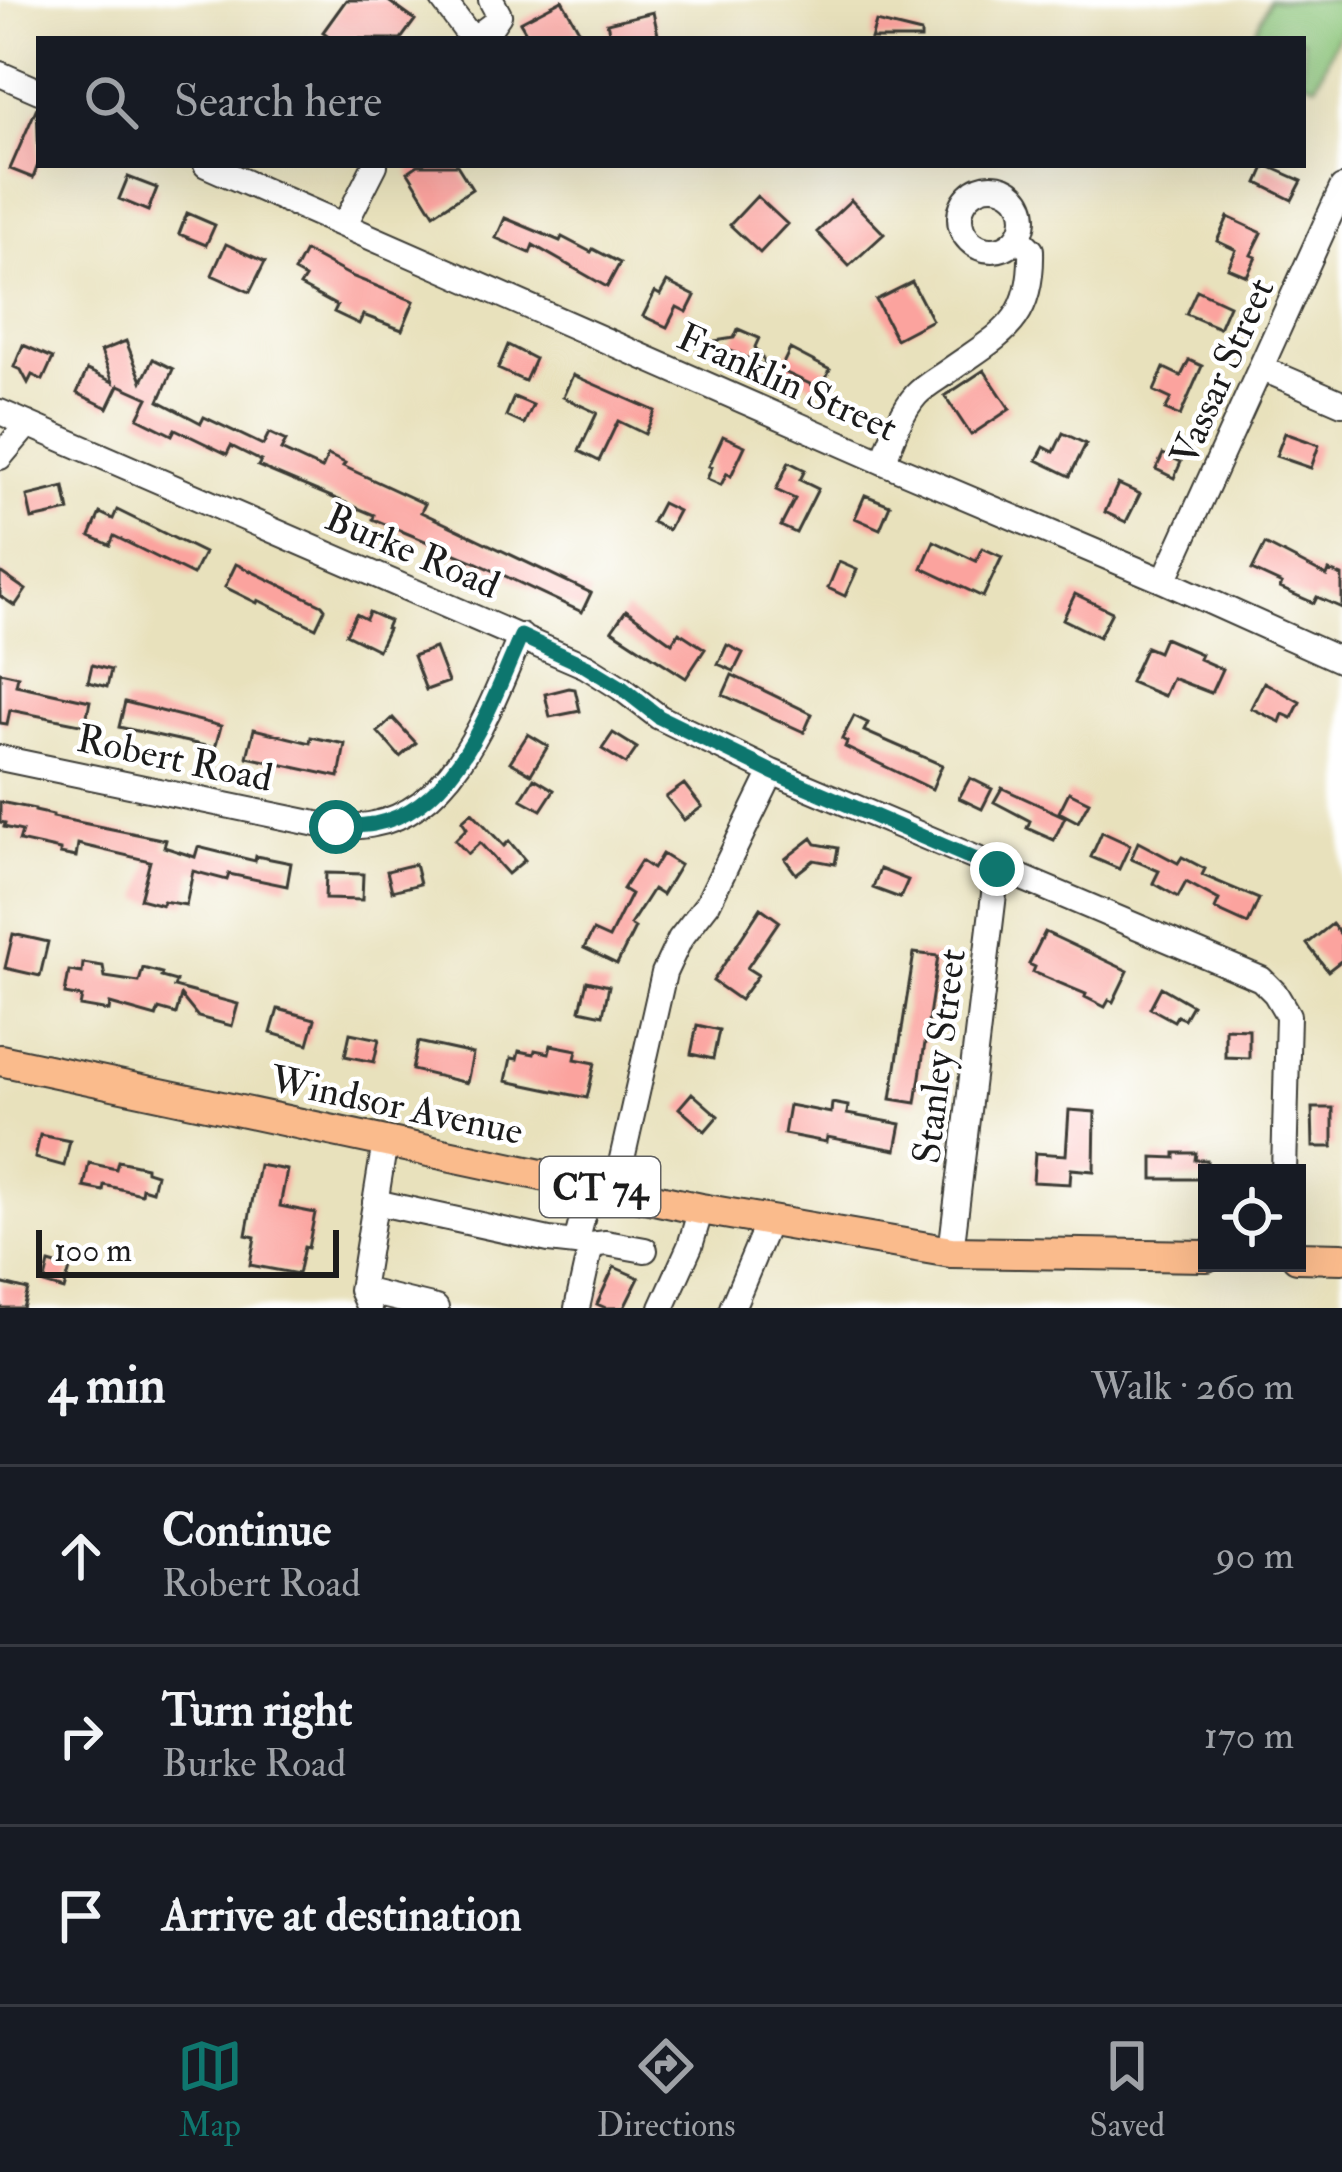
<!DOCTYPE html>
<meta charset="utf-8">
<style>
body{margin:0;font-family:"IM FELL Double Pica",serif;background:#242831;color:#f1f3f6}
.controls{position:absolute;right:36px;bottom:36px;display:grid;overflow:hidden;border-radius:0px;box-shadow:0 12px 48px #0002}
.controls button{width:108px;height:108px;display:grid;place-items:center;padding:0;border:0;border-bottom:3px solid #363941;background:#171b24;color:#f1f3f6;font:60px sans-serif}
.scale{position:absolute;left:36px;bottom:30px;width:303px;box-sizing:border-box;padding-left:12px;border:6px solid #1c1c1c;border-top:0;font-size:33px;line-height:42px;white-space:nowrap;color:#1c1c1c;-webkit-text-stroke:9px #fff;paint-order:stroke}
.stop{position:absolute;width:36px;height:36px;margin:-27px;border:9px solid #0f766e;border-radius:50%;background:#fff}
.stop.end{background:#0f766e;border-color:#fff;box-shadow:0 3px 12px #0008}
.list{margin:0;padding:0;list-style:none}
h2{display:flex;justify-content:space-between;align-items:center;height:156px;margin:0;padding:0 48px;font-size:51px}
h2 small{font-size:39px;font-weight:400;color:#9ea1a6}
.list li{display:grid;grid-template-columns:78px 1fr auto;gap:36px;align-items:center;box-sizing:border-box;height:180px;padding:0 48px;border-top:3px solid #363941}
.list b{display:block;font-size:45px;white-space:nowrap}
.list p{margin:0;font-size:39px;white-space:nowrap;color:#9ea1a6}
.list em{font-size:39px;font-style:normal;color:#9ea1a6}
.icon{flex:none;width:66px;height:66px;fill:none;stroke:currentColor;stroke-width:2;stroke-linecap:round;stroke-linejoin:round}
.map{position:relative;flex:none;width:1342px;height:1308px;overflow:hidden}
.search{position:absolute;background:#171b24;box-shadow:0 12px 48px #0002;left:36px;right:36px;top:36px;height:132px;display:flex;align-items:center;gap:30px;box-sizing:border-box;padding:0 42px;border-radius:0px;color:#9ea1a6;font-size:45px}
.sheet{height:696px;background:#171b24}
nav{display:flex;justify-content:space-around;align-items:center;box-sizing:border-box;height:168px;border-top:3px solid #363941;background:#171b24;font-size:33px;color:#9ea1a6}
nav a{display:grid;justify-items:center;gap:6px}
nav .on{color:#0f766e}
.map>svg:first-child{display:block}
.green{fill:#8cc57a;stroke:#54704b;stroke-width:3}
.building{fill:#fba39e}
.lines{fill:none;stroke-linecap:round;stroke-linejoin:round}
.minor-casing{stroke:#3b3a34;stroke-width:28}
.major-casing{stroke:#3b3a34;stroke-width:34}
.minor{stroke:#fff;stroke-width:24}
.major{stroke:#fabb8c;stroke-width:30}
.route{stroke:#0f766e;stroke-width:15}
.labels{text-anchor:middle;stroke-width:9;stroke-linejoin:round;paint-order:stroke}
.shield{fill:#fff;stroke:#606060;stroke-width:3}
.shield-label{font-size:36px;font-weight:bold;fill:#1c1c1c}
.street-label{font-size:39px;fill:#1c1c1c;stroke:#fff}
</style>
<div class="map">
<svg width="1342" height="1308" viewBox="0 0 1342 1308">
<rect width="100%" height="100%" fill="#fff"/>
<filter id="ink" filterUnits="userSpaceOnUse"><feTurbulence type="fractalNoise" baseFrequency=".00833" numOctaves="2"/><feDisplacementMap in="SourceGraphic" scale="24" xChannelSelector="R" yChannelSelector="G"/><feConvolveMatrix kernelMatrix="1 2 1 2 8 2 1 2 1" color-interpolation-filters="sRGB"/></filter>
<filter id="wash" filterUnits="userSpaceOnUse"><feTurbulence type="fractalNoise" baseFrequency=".004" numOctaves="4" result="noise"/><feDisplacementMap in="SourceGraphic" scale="48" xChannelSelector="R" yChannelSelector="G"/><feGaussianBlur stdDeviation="2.7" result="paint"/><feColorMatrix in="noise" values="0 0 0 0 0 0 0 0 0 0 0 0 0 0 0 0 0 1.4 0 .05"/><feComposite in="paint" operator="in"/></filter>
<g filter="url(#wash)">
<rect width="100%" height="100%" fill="#e8e1bc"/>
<path class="green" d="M 1269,0 L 1342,0 L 1342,26 L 1316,85 L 1303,80 L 1303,39 L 1252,39 Z"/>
<g id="blocks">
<path class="building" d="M 346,0 L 387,0 L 415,20 L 401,39 L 333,39 L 323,32 Z
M 562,0 L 584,39 L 530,39 L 520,22 Z
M 653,12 L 659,39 L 611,39 L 607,23 Z
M 876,22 L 921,33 L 921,39 L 871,39 Z
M 37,107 L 39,162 L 33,178 L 10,169 Z
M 418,165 L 457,165 L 472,189 L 434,214 L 408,172 Z
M 1266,165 L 1302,181 L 1292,200 L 1258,183 Z
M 128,177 L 157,188 L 148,211 L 119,199 Z
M 757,196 L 787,224 L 760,253 L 730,225 Z
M 851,200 L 884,234 L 849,266 L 817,232 Z
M 187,213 L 215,225 L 206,245 L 179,234 Z
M 1228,217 L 1262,233 L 1251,255 L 1256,257 L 1247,276 L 1228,268 L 1236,250 L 1217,241 Z
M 505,218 L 560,241 L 562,237 L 591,252 L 593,249 L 620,263 L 607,287 L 533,245 L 530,253 L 496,238 Z
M 226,244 L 265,262 L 250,292 L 212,275 Z
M 305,251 L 351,276 L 414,301 L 402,330 L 363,315 L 359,324 L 334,312 L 337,306 L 300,286 L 305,278 L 294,272 Z
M 667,282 L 695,296 L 687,312 L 677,307 L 667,327 L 643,316 L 655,292 L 660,295 Z
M 912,282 L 932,320 L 896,339 L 876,300 Z
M 1197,290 L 1229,305 L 1219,328 L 1186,314 Z
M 738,329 L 759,338 L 755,347 L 768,367 L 709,342 L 734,338 Z
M 126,341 L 142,381 L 153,359 L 173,369 L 159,401 L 201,423 L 204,417 L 263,445 L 269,433 L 286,441 L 281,450 L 322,469 L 328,455 L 345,463 L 343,466 L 425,504 L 421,512 L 591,593 L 582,612 L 473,561 L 373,519 L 374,515 L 258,466 L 261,461 L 231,446 L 227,454 L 175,429 L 172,435 L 138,418 L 148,398 L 119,385 L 108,408 L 77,393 L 87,370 L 113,382 L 101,351 Z
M 23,345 L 53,358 L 43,380 L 32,375 L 28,383 L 21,370 L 14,367 Z
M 508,345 L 535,359 L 525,381 L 498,369 Z
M 790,349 L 830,370 L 821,389 L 780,370 Z
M 1189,360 L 1202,366 L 1180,416 L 1165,410 L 1171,399 L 1154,391 L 1164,368 L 1181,376 Z
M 984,370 L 1010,409 L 971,435 L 945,396 Z
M 573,375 L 655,411 L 645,434 L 618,421 L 599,461 L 579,451 L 597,413 L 563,397 Z
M 514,397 L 533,405 L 524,424 L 506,416 Z
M 1063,433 L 1086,444 L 1070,476 L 1037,460 L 1044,447 L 1054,452 Z
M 1285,433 L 1319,445 L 1311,468 L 1276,456 Z
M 723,436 L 745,446 L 731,476 L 727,473 L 721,485 L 707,479 L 712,467 L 709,466 Z
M 1163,454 L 1181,462 L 1174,478 L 1156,469 Z
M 789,462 L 805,470 L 800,480 L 818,489 L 796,533 L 781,526 L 795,499 L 776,490 Z
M 1118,484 L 1140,494 L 1126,522 L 1105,512 Z
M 64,487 L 69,511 L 32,519 L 27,496 Z
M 865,495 L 890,505 L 880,529 L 855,518 Z
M 662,503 L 678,511 L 668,530 L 652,522 Z
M 117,510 L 204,553 L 193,575 L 114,536 L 110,545 L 90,536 L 100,513 L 113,519 Z
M 934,541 L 976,561 L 982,548 L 1002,557 L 983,597 L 922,568 Z
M 1265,544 L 1327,576 L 1329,571 L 1342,576 L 1342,608 L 1317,597 L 1314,603 L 1280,588 L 1282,584 L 1252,570 Z
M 839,562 L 857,570 L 845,596 L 828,588 Z
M 236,564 L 322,605 L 325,609 L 316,628 L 258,600 L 257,603 L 225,587 Z
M 0,572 L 26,590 L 15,606 L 0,596 Z
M 1075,594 L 1112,612 L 1099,637 L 1063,619 Z
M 626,610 L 672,643 L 679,632 L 705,649 L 686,678 L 612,630 Z
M 369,612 L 389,621 L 386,628 L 388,629 L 378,650 L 346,634 L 356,614 L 366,619 Z
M 1164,638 L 1201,654 L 1199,659 L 1222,669 L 1211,693 L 1172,678 L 1164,696 L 1130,682 L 1146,647 L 1158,652 Z
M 727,645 L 743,653 L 734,671 L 718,664 Z
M 435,648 L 448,682 L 426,690 L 413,656 Z
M 92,665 L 111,670 L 107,687 L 88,682 Z
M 0,672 L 18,676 L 16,685 L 90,701 L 85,725 L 10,710 L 7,724 L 0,723 Z
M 732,675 L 812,714 L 804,732 L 723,695 Z
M 1264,682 L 1300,702 L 1292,718 L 1283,714 L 1280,722 L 1251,708 Z
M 569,688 L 575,689 L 580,711 L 550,717 L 545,694 Z
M 125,702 L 221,726 L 215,748 L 119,727 Z
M 854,716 L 868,723 L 864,731 L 942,765 L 932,789 L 845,747 L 847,742 L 842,739 Z
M 393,718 L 416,743 L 400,757 L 378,732 Z
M 254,729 L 310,743 L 311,737 L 345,744 L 339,777 L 247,757 Z
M 613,733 L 637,748 L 626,764 L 602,749 Z
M 528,734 L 548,746 L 531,774 L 510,762 Z
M 534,778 L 554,790 L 541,810 L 521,799 Z
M 970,778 L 992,789 L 982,809 L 959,798 Z
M 684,784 L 702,807 L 684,820 L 666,797 Z
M 1002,788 L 1065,817 L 1054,840 L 1027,828 L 1030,821 L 994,802 Z
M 1069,792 L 1089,802 L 1078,822 L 1059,812 Z
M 0,802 L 35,809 L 35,811 L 53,815 L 53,817 L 166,840 L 164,847 L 195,857 L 198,847 L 255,861 L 256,856 L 291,863 L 287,886 L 229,874 L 227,880 L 193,871 L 186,905 L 163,901 L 162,905 L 140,899 L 150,861 L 78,844 L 76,857 L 60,854 L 60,850 L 19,841 L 22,831 L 4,827 L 5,823 L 0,822 Z
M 472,812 L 504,846 L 509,841 L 525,860 L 508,874 L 480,843 L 468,854 L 455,840 L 467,828 L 462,821 Z
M 1102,832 L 1130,845 L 1119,869 L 1091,857 Z
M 812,838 L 816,844 L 838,848 L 835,864 L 814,860 L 796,874 L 785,859 Z
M 1138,842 L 1178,863 L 1182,857 L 1205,869 L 1202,875 L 1259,899 L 1248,924 L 1215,909 L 1219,900 L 1186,882 L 1178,897 L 1153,883 L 1159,871 L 1131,859 Z
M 662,854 L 680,865 L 662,895 L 653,889 L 630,925 L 635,928 L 617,964 L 584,948 L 593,931 L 609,938 L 631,894 L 623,889 L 641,861 L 653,869 Z
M 415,864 L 420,884 L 392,891 L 387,871 Z
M 880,869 L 908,880 L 900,898 L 873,888 Z
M 326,873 L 363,874 L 362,900 L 325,899 Z
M 761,908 L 779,921 L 747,968 L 758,975 L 740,1000 L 713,981 Z
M 1332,924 L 1342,936 L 1342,960 L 1328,971 L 1307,944 Z
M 1045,932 L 1128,971 L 1113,1002 L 1109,1000 L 1105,1007 L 1085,997 L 1086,994 L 1033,972 L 1035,967 L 1029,964 Z
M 13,934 L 48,942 L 40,976 L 5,968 Z
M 914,953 L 938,956 L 916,1103 L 891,1099 Z
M 83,963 L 103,966 L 105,977 L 139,982 L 143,968 L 162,973 L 161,977 L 176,981 L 174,987 L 238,1004 L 232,1026 L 198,1017 L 181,996 L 176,1014 L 159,1009 L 156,1017 L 110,1004 L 109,1011 L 80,1006 L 82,997 L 65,994 L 69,971 L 82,973 Z
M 587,981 L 609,986 L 603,1015 L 580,1010 Z
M 1161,987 L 1192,1005 L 1184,1019 L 1177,1016 L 1174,1021 L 1150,1008 Z
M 278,1009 L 315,1019 L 308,1044 L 271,1033 Z
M 697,1025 L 719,1030 L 713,1059 L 691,1054 Z
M 1225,1028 L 1249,1029 L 1249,1058 L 1225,1057 Z
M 350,1033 L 379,1039 L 374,1062 L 345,1056 Z
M 418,1042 L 473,1054 L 467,1083 L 412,1070 Z
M 551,1045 L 577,1050 L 575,1059 L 595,1063 L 587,1098 L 506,1081 L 511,1058 L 517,1059 L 519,1051 L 534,1054 L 535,1050 L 549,1053 Z
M 692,1093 L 718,1116 L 705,1131 L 679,1108 Z
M 832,1103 L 848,1106 L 847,1114 L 901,1124 L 896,1150 L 827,1137 L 826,1142 L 784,1134 L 789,1105 L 831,1113 Z
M 1312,1108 L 1333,1108 L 1333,1147 L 1313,1147 Z
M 1069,1110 L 1095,1112 L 1094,1171 L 1071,1169 L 1070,1184 L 1033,1182 L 1035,1153 L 1066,1155 Z
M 40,1135 L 70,1141 L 64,1166 L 35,1158 Z
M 1175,1153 L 1196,1153 L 1195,1160 L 1207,1160 L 1207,1179 L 1153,1179 L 1153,1157 L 1175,1158 Z
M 118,1161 L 146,1167 L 146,1171 L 156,1174 L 152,1191 L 142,1188 L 141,1194 L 104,1185 L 103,1191 L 84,1187 L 89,1163 L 116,1169 Z
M 259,1165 L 287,1170 L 280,1206 L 315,1213 L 308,1248 L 304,1247 L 298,1274 L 250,1265 L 255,1237 L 246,1235 Z
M 49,1263 L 70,1269 L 64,1290 L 44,1284 Z
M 614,1267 L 639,1278 L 624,1308 L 606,1308 L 597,1304 Z
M 0,1283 L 28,1290 L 23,1308 L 0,1308 Z"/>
</g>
</g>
<g filter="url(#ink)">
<use href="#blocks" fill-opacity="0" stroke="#3b3a34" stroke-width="3"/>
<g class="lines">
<defs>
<path id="minor" d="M 443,0 L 472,39
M 473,39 L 492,25 L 499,15 L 491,0
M 0,74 L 39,91
M 206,165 L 883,462 L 1164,581 L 1342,661
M960 218a32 32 0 1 1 64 0a32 32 0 1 1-64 0Z
M 345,224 L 375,165
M 1261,368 L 1342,403
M 0,412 L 586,666 L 621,688 L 659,717 L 772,772 L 1261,979 L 1275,993 L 1288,1015 L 1284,1173
M 0,457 L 28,424
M 883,462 C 892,440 900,413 916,395 C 924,386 937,379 947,372 C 1000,334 1033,324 1031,250 L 1018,237
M 1164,581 L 1342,188
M 0,758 L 336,828 C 348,826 362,827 374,824 C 458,808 491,703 521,636
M 615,1190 L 664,973 L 680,939 L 708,903 L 772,772
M 375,1202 L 549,1240 L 576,1243 L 591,1185
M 576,1243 L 591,1245 L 577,1308
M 591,1245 L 606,1243 L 645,1250
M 951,1252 L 997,869
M 361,1290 L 436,1308
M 369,1308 L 361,1290 L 385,1142
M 662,1308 L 690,1246 L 701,1209
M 732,1308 L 769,1220"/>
<path id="major" d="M 0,1060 L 701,1209 L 951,1252 L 1207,1256
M 1297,1257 L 1342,1258"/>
</defs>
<use href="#minor" class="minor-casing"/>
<use href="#major" class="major-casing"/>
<use href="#minor" class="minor"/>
<use href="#major" class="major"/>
</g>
</g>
<g class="lines" filter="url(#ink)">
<path class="route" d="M 336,827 C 348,826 362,826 374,824 C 458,808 491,703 521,636 L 586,666 L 622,688 L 659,717 L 772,772 L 997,869"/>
</g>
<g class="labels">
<rect class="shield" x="540" y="1157" width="120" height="60" rx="9"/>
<g class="shield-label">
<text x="600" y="1200">CT 74</text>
</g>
<g class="street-label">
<text transform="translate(1221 371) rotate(-66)" y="14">Vassar Street</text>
<text transform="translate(788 381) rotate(24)" y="14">Franklin Street</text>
<text transform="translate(413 550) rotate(23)" y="14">Burke Road</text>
<text transform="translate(175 757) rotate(12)" y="14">Robert Road</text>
<text transform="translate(938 1056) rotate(-83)" y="14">Stanley Street</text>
<text transform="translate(397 1104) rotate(12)" y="14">Windsor Avenue</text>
</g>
</g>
</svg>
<div class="controls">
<button><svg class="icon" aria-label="locate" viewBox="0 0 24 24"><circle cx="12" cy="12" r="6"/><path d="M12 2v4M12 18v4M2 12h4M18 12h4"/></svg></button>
</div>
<div class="scale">100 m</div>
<div class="stop" style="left:336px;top:827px"></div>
<div class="stop end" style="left:997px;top:869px"></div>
<div class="search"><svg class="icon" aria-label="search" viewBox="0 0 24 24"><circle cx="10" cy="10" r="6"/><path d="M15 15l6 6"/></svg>Search here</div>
</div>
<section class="sheet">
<h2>4 min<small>Walk · 260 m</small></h2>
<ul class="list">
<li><svg class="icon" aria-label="ahead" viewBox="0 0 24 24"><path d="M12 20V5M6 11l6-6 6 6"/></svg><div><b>Continue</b><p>Robert Road</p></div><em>90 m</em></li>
<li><svg class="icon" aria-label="right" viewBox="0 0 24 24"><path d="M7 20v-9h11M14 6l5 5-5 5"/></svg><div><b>Turn right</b><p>Burke Road</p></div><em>170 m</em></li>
<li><svg class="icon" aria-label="arrive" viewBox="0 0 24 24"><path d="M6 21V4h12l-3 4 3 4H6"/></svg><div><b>Arrive at destination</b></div></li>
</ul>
</section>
<nav>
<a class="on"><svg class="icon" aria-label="map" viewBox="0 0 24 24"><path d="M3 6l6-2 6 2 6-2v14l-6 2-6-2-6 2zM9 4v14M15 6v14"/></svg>Map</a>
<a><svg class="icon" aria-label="directions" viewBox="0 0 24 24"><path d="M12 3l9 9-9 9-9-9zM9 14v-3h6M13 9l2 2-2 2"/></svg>Directions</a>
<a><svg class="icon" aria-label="saved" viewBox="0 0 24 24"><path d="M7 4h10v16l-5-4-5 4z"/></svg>Saved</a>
</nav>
